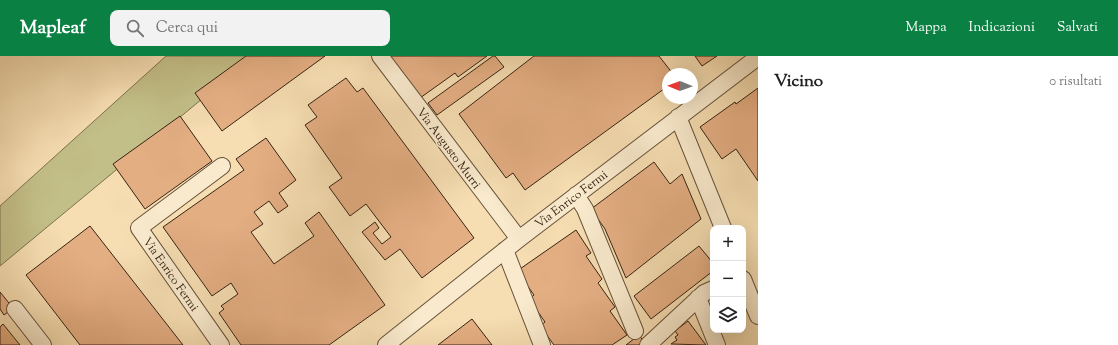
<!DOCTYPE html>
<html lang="it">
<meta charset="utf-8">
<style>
body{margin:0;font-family:"Sorts Mill Goudy",serif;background:#f2f2f2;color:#222}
.controls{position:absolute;right:12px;bottom:12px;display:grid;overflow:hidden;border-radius:8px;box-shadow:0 4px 16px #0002}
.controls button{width:36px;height:36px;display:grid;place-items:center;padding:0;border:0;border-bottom:1px solid #e0e0e0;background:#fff;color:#222;font:20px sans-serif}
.compass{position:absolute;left:662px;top:12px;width:36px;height:36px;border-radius:50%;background:#fff;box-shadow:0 4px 16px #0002;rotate:271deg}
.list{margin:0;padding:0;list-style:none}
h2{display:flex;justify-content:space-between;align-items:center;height:52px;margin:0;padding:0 16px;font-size:17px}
h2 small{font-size:13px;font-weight:400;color:#767676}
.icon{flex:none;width:22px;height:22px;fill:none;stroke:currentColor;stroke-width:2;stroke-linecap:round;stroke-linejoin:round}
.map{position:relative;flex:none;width:758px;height:289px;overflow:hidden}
header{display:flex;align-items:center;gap:24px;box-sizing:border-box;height:56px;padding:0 20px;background:#0b8043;color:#fff}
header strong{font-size:19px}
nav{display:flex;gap:22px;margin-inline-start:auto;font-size:14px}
.search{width:280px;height:36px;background:#f2f2f2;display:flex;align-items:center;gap:10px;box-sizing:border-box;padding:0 14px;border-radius:8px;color:#767676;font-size:15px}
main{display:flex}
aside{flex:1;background:#fff}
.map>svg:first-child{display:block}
.green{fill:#c3bf88;stroke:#7d714e}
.building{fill:#e4ae83;stroke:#372313}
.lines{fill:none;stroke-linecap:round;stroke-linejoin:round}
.minor-casing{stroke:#67523b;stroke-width:18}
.minor{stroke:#f9eacd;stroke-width:16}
.labels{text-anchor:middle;stroke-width:3.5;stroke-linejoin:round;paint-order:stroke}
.street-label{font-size:12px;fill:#372313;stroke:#f9eacd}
</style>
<header>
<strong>Mapleaf</strong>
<div class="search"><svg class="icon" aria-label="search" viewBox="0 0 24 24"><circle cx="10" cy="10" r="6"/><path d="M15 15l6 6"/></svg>Cerca qui</div>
<nav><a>Mappa</a><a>Indicazioni</a><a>Salvati</a></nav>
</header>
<main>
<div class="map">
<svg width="758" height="289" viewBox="0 0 758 289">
<rect width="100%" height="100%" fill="#f6deb2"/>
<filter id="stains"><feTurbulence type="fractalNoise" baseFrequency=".005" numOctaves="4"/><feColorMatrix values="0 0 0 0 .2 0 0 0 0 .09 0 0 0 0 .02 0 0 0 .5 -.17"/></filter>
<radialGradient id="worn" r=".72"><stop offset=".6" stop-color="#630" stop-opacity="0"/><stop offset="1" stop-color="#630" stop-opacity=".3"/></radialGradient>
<path class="green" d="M 166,0 L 254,0 L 0,210 L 0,150 Z"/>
<path class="building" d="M 246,0 L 325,0 L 222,75 L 195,37 Z
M 390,0 L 487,0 L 458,21 L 455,17 L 420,42 Z
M 493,0 L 495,0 L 504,11 L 437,59 L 428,47 Z
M 534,0 L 659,0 L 673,18 L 668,18 L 668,30 L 525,134 L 513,117 L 506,122 L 459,58 Z
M 695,0 L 717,0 L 702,10 Z
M 346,22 L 357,36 L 363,32 L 474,182 L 422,222 L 400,193 L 385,204 L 362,176 L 375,166 L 379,172 L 373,177 L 382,188 L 391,181 L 366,148 L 350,160 L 329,131 L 342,122 L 305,69 L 317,61 L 308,49 Z
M 758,32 L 758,125 L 736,93 L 722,103 L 700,71 L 735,46 L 736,48 Z
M 180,60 L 212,105 L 145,153 L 113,108 Z
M 266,82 L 296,124 L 279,137 L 288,150 L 278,157 L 269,145 L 254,156 L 263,168 L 251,176 L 274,208 L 314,180 L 305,167 L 319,156 L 385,249 L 329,289 L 241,289 L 219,257 L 224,253 L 221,250 L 238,238 L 231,227 L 212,240 L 163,171 L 244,114 L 236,103 Z
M 654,106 L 670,128 L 682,118 L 701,163 L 626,222 L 605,173 L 591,153 Z
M 90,170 L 183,289 L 80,289 L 26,219 Z
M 576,174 L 591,197 L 586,200 L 602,223 L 598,227 L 615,251 L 610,255 L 627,279 L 612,289 L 554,289 L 540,270 L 545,266 L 529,243 L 534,239 L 517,215 Z
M 699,190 L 713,207 L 713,215 L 651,263 L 634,240 Z
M 0,236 L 13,252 L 4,259 L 0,253 Z
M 472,263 L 492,289 L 438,289 Z
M 688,265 L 706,289 L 671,288 L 677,284 L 675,281 L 678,279 L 675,275 Z
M 3,268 L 20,289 L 0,289 L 0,271 Z
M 639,279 L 644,286 L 640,289 L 626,289 Z"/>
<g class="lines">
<defs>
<path id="minor" d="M 380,0 L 519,183
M 678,61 L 723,172
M 576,139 L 585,153 L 635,275
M 505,194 L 542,289
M 743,223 L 758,260
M 698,242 L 717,289
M 15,253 L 43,289
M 221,289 L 139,172 L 222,110
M 386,289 L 519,183 L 758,1
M 648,289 L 704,237 L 713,233"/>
</defs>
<use href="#minor" class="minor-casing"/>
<use href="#minor" class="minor"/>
</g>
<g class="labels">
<g class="street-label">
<text transform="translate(449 92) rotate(53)" y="4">Via Augusto Murri</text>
<text transform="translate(571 143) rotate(-37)" y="4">Via Enrico Fermi</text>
<text transform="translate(171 218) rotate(55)" y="4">Via Enrico Fermi</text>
</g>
</g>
<rect width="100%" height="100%" filter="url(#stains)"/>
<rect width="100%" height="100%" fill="url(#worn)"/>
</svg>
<div class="controls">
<button>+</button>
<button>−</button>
<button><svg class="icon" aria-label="layers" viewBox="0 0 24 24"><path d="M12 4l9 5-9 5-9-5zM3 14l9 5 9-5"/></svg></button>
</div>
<svg class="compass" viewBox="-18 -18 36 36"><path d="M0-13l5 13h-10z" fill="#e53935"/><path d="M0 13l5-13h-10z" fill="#767676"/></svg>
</div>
<aside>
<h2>Vicino<small>0 risultati</small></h2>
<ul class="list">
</ul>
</aside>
</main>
